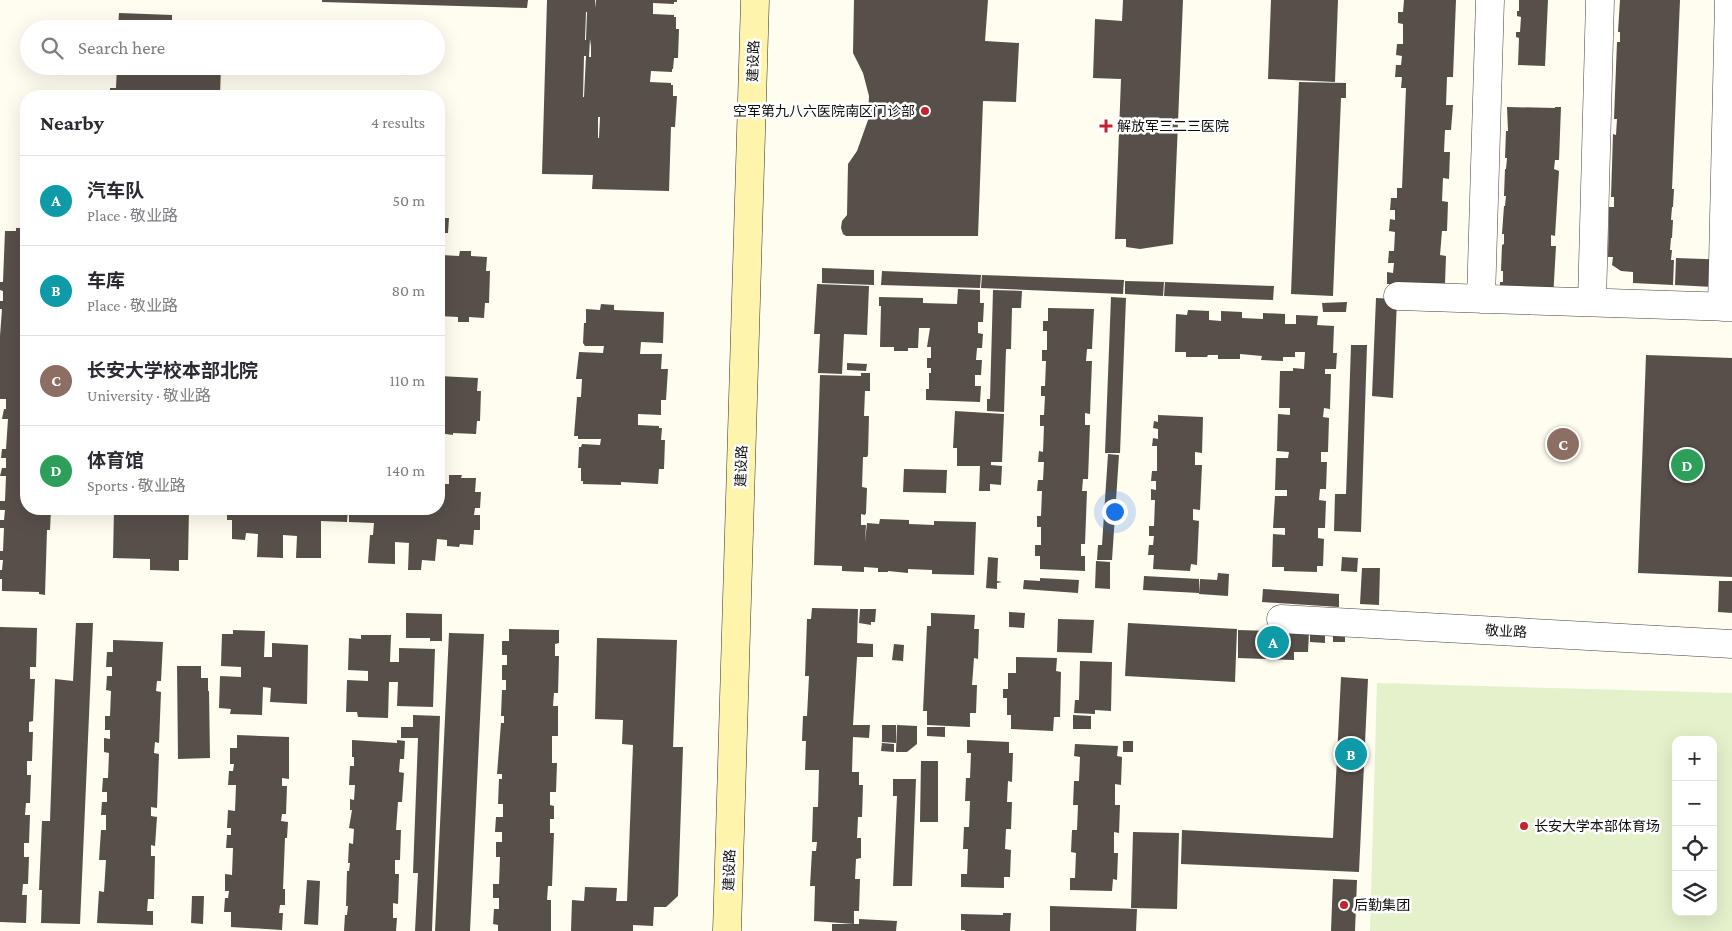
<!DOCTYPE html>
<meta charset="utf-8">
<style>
body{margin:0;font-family:"Crimson Pro","Noto Sans SC",serif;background:#f7f7f7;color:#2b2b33}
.controls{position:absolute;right:15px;bottom:15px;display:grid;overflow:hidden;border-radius:10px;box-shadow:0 5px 20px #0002}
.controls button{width:45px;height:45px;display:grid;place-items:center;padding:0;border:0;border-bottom:1px solid #e1e1e2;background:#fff;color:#2b2b33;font:25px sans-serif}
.you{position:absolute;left:1114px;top:511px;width:18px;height:18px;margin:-12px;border:4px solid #fff;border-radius:50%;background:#1a73e8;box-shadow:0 0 0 8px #1a73e833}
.badge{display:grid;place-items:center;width:32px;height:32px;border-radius:50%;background:#0b8043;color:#fff;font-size:16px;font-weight:700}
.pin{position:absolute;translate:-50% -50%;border:2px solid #fff;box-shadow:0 1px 5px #0006}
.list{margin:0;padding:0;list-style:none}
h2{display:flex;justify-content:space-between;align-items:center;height:65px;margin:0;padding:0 20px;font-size:21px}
h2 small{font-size:16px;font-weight:400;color:#7c7c81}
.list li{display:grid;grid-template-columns:32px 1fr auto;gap:15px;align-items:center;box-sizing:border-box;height:90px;padding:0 20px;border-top:1px solid #e1e1e2}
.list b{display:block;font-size:19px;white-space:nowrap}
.list p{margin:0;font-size:16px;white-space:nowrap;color:#7c7c81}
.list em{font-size:16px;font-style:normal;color:#7c7c81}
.icon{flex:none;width:28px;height:28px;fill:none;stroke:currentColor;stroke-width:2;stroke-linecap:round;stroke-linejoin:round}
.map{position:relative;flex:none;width:1732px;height:931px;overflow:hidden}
.search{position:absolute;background:#fff;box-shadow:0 5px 20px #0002;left:20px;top:20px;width:425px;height:55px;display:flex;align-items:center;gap:12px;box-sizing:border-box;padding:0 18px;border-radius:28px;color:#7c7c81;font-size:19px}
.panel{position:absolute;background:#fff;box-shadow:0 5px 20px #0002;left:20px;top:90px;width:425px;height:425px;border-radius:20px}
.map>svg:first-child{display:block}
.pitch{fill:#e5f1cb;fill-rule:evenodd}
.building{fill:#574f4a;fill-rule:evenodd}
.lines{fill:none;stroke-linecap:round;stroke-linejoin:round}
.street-casing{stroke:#414141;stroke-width:29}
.secondary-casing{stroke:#303030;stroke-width:29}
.street{stroke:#fff;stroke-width:28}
.secondary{stroke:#fff4ab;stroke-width:28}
.poi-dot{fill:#c2232f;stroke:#fff;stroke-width:2}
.labels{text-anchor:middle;stroke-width:5;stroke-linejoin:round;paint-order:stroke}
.street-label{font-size:14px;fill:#0e0e0e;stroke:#fff}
.poi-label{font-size:14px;fill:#0e0e0e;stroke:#fff;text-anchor:start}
</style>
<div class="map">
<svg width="1732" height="931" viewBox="0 0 1732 931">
<rect width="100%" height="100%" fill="#fffcf0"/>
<path class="pitch" d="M 1377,683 L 1732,693 L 1732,931 L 1370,931 ZM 1676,740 L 1713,740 L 1713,912 L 1676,912 Z"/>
<path class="building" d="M 322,0 L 528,0 L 527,8 L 322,2 Z
M 547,0 L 595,0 L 596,8 L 596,0 L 677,0 L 677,2 L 674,2 L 674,4 L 653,3 L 653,14 L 674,15 L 674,17 L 676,17 L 676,29 L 679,29 L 678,58 L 674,58 L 673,69 L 672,69 L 672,72 L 651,71 L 650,82 L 671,83 L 671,85 L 673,85 L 673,96 L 677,96 L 675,127 L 671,127 L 669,191 L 592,189 L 593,175 L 542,174 ZM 586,12 L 587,12 L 586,40 L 585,40 ZM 590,39 L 591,46 L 591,57 L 589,57 ZM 584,56 L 586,56 L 584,97 L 583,97 ZM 598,117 L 600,117 L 599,138 L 598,138 Z
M 854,0 L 988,0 L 985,41 L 1019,43 L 1016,102 L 983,101 L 978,236 L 846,236 L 843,234 L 841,228 L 842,221 L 847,215 L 848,164 L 857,151 L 868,120 L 869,96 L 863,73 L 853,53 Z
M 1123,0 L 1183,0 L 1173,244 L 1140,249 L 1126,247 L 1126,239 L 1115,239 L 1121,79 L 1093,78 L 1095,19 L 1122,21 Z
M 1271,0 L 1338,0 L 1335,82 L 1268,79 Z
M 1404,0 L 1456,0 L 1453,77 L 1447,77 L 1446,105 L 1453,105 L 1451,130 L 1445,130 L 1444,152 L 1450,152 L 1449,179 L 1443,178 L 1442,201 L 1448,202 L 1447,231 L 1442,231 L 1440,255 L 1446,256 L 1445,284 L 1387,284 L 1387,272 L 1393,273 L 1394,263 L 1388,263 L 1389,251 L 1394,251 L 1395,232 L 1389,231 L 1390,219 L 1395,220 L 1395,210 L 1390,210 L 1391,198 L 1397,198 L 1397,188 L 1402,188 L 1406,88 L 1401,88 L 1402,77 L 1395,77 L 1396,65 L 1401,65 L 1402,56 L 1396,55 L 1397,44 L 1403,44 L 1403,24 L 1398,23 L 1398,12 L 1403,12 Z
M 1519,0 L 1548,0 L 1545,66 L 1518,65 L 1519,38 L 1516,37 L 1516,32 L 1520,32 L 1521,17 L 1517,16 L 1517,11 L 1519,11 Z
M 1620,0 L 1680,0 L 1672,189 L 1674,189 L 1673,207 L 1672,207 L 1671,220 L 1673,220 L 1672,238 L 1671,238 L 1670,250 L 1672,250 L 1671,260 L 1674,260 L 1673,285 L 1633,283 L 1633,272 L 1621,271 L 1612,265 L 1613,257 L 1608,257 L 1609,207 L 1614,207 L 1614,197 L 1611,197 L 1613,134 L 1616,135 L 1617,119 L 1614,119 L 1617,42 L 1620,42 L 1620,32 L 1618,32 Z
M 119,13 L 172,15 L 172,29 L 118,29 Z
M 117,66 L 221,66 L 220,96 L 110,96 L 110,88 L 116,88 Z
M 1299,82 L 1346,83 L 1346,98 L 1341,98 L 1333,296 L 1291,294 Z
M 1507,107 L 1555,108 L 1555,107 L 1561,107 L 1559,160 L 1555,160 L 1554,169 L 1559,171 L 1555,236 L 1551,235 L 1551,246 L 1556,246 L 1553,299 L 1500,295 L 1500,282 L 1503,282 L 1503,271 L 1501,271 L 1502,245 L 1504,244 L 1504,234 L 1502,234 L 1504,206 L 1505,206 L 1506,196 L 1504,196 L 1505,169 L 1506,169 L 1507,158 L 1505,158 L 1506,131 L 1508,131 Z
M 439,218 L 449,218 L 448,233 L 442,233 L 441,255 L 459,256 L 460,251 L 471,251 L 471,256 L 487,257 L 486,271 L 490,271 L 489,303 L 485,303 L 484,318 L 469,317 L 469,322 L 458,322 L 458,317 L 439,316 Z
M 16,228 L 26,228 L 26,509 L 51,509 L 50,530 L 47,530 L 45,595 L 39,594 L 39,592 L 2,591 L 2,579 L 0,579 L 0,570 L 2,570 L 3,560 L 0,560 L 0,551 L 3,551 L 4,528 L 0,528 L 0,520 L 4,520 L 5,510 L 0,510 L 0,501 L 5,501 L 6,476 L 0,476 L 2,468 L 6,468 L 6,458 L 1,458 L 2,449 L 6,449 L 8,419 L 2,419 L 4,409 L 6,409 L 6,399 L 0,399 L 0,336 L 2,309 L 0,309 L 0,301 L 3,301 L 3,291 L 0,290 L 0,282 L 3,282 L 5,231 L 16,231 Z
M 1676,258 L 1732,260 L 1732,288 L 1675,285 Z
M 822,268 L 874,270 L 874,285 L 822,283 Z
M 882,271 L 981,275 L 980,288 L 881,285 Z
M 982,275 L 1124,280 L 1123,294 L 981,288 Z
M 1125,281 L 1164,282 L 1163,296 L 1125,294 Z
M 1165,282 L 1274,286 L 1273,300 L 1164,296 Z
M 817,284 L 869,286 L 867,335 L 844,334 L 842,374 L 818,373 L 820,334 L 814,334 Z
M 958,289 L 980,290 L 980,303 L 984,303 L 983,322 L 978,322 L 978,333 L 983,334 L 982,348 L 977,348 L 976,360 L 982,360 L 981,375 L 975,375 L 975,386 L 981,386 L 980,402 L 926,400 L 926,389 L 929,389 L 929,373 L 931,373 L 931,368 L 927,368 L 927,358 L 931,358 L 931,347 L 927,347 L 930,328 L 919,328 L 918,348 L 908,348 L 908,351 L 894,351 L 894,347 L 880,347 L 881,306 L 879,306 L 879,297 L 923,298 L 923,303 L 957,304 Z
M 993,290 L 1022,291 L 1021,308 L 1012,308 L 1011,349 L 1006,349 L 1004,412 L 987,411 L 987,399 L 990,399 Z
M 1111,297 L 1126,298 L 1120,453 L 1105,453 Z
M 1376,298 L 1397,299 L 1393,398 L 1372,396 Z
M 1347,302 L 1346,312 L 1323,312 L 1322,303 Z
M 601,304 L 614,305 L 614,310 L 664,312 L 663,343 L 641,342 L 640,354 L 662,354 L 661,369 L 668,369 L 666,400 L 661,400 L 661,415 L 638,414 L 638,425 L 659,426 L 659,428 L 662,428 L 661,440 L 665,440 L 664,469 L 659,469 L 658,484 L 621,482 L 621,485 L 583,484 L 583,481 L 581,481 L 581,468 L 578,468 L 579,447 L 581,447 L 582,444 L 600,445 L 601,439 L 578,439 L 578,436 L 574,436 L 577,397 L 581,397 L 582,379 L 576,379 L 579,352 L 603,353 L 604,346 L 585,346 L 583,343 L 584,323 L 586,323 L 586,309 L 600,310 Z
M 1048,308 L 1094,309 L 1092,349 L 1087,349 L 1086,361 L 1092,361 L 1090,414 L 1085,413 L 1085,425 L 1090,425 L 1088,479 L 1083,479 L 1082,491 L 1087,491 L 1085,544 L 1081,544 L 1081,556 L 1085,556 L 1085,571 L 1040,569 L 1040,556 L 1035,556 L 1035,545 L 1041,545 L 1041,527 L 1037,527 L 1037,516 L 1041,516 L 1042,491 L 1037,491 L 1038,480 L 1043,480 L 1044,462 L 1038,462 L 1039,451 L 1043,452 L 1044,426 L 1040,426 L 1040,415 L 1044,415 L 1045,396 L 1041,396 L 1041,386 L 1045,386 L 1046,361 L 1042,361 L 1042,350 L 1047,350 L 1047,331 L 1043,331 L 1043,321 L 1048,321 Z
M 1188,310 L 1209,311 L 1209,320 L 1221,321 L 1221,311 L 1242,312 L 1242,318 L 1263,319 L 1263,313 L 1285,314 L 1285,324 L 1296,324 L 1296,315 L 1318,316 L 1317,325 L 1334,326 L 1333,353 L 1337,353 L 1336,369 L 1325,369 L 1325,374 L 1331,374 L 1330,409 L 1324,408 L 1323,417 L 1329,418 L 1328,452 L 1321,452 L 1321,462 L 1327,462 L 1326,489 L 1320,489 L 1319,500 L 1326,501 L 1325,528 L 1318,528 L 1318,538 L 1324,539 L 1323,566 L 1317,566 L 1317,572 L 1284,571 L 1284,567 L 1272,567 L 1273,534 L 1285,535 L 1285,528 L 1273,528 L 1275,496 L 1287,496 L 1287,490 L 1275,490 L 1276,458 L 1288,458 L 1289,452 L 1277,451 L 1278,414 L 1290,415 L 1290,408 L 1279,408 L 1280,371 L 1293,371 L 1293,368 L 1304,369 L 1305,352 L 1295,352 L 1295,357 L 1283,357 L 1283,361 L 1261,360 L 1262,356 L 1240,354 L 1240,359 L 1218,359 L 1218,355 L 1208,355 L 1207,357 L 1186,357 L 1186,352 L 1175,352 L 1176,314 L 1187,315 Z
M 439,334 L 445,334 L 443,366 L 439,366 Z
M 1351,345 L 1367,345 L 1361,532 L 1334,531 L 1335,494 L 1346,494 Z
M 1646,355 L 1732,358 L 1732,577 L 1638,573 Z
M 847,363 L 867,364 L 866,371 L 847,370 Z
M 861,373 L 870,373 L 870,391 L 865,391 L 864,416 L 869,416 L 868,455 L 867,457 L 863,457 L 862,487 L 867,488 L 866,513 L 865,515 L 861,514 L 861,525 L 866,525 L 865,542 L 867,523 L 879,524 L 880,519 L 909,520 L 909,524 L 934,525 L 934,521 L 976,522 L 974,575 L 932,574 L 932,570 L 908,569 L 908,573 L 888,571 L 888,572 L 878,572 L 878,568 L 864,567 L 864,572 L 842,571 L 842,566 L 814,565 L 820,375 L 861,376 Z
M 439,376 L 478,378 L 477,391 L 481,391 L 480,421 L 477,421 L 476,434 L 453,433 L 453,435 L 439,433 Z
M 955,411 L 1004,414 L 1002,462 L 991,462 L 991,465 L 1002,466 L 1001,485 L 990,484 L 990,491 L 979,491 L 980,466 L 957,466 L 957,448 L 953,448 Z
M 1158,415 L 1203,417 L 1202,453 L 1195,452 L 1195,465 L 1202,465 L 1200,510 L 1193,509 L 1193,520 L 1199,521 L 1197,565 L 1191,564 L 1190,571 L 1153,569 L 1154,555 L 1148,555 L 1149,545 L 1153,545 L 1154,536 L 1149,536 L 1149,526 L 1154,526 L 1155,500 L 1151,500 L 1151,489 L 1156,490 L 1156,481 L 1151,481 L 1152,471 L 1157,471 L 1157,446 L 1152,446 L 1153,438 L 1158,439 L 1158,429 L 1153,428 L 1154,421 L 1158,422 Z
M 439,444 L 441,444 L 440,460 L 439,460 Z
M 1108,454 L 1119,455 L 1112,560 L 1097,560 L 1098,545 L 1102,545 Z
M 904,469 L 947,470 L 946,493 L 903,492 Z
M 449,475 L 462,475 L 461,478 L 476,478 L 475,492 L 481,492 L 480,508 L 475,508 L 474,515 L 480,515 L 480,530 L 474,530 L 473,545 L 460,544 L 459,547 L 447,546 L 447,540 L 437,539 L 435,561 L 422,560 L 421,570 L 408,570 L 409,543 L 395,542 L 395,564 L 368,563 L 370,535 L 373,535 L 374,523 L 349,522 L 349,509 L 439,509 L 439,484 L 449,484 Z
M 114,509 L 189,509 L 188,560 L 179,560 L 179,571 L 150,570 L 150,559 L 113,558 Z
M 227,509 L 348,509 L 347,522 L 321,521 L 321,558 L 296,558 L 297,536 L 283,535 L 283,558 L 257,557 L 258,534 L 246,533 L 245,540 L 232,539 L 232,520 L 227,520 Z
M 988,557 L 998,558 L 997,581 L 1002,582 L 997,583 L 997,589 L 986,588 Z
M 1342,557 L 1358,558 L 1357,572 L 1341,571 Z
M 1096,561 L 1110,562 L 1110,589 L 1095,588 Z
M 1362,568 L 1380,568 L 1379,605 L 1360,604 Z
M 1218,573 L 1229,574 L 1228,596 L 1199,594 L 1200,579 L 1217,580 Z
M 1144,576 L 1199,579 L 1199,593 L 1143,590 Z
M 1040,578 L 1079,580 L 1078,593 L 1023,589 L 1024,580 L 1040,581 Z
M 1719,581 L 1732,581 L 1732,613 L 1718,612 Z
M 1263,589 L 1339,594 L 1339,607 L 1262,602 Z
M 812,608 L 858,609 L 857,643 L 873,644 L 873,657 L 857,657 L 853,725 L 870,725 L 869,738 L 853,737 L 852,772 L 859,772 L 859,785 L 863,785 L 862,817 L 858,817 L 857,838 L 861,838 L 861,858 L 856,859 L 855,879 L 860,879 L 859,911 L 854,911 L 854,924 L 814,921 L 815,886 L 810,886 L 812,851 L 816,851 L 817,842 L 812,842 L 813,807 L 818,807 L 819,770 L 805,770 L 806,741 L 802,741 L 803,716 L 807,716 L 809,676 L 805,676 L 807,619 L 811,619 Z
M 860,609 L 876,609 L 875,622 L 871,622 L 871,625 L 859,623 Z
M 1009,612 L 1025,613 L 1024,628 L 1009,627 Z
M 406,613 L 442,614 L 442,641 L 430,641 L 430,638 L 406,638 Z
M 931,613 L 975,615 L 974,629 L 979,629 L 978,659 L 974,658 L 973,672 L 972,685 L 977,685 L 976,713 L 970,713 L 970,727 L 927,725 L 927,711 L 923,711 L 925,668 L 927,626 L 931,626 Z
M 1058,619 L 1094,620 L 1092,653 L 1057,652 Z
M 76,623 L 93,623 L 80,924 L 41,923 L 42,890 L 39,890 L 42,821 L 50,821 L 55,679 L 73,681 Z
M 1128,623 L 1237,629 L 1235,682 L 1125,676 Z
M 0,627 L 37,628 L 36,667 L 30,667 L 30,679 L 35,679 L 33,721 L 29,722 L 29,732 L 33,732 L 32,761 L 27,761 L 27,775 L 31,775 L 30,803 L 26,803 L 25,815 L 30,815 L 29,843 L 24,843 L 24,857 L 29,857 L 28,884 L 23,884 L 22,895 L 27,895 L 26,923 L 0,922 Z
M 509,629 L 559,630 L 559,643 L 555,644 L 555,656 L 559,656 L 558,693 L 554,693 L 553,706 L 558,706 L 558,736 L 552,736 L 552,763 L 557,763 L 556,792 L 550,792 L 550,805 L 554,806 L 554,819 L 550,819 L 550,833 L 554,833 L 552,886 L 548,886 L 547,900 L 551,900 L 551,931 L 498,931 L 498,925 L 493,924 L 494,909 L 499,909 L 499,898 L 493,898 L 493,884 L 499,884 L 500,857 L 496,857 L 496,842 L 502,842 L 502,832 L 495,832 L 496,817 L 503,817 L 503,804 L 498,804 L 499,779 L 502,779 L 502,774 L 497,774 L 501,723 L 504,723 L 504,716 L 501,716 L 502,690 L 506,690 L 506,680 L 502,680 L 502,665 L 507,665 L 507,655 L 502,655 L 502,641 L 509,641 Z
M 233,630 L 265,631 L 264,657 L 272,657 L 272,643 L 308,645 L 307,704 L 270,702 L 271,688 L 263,687 L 262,715 L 230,714 L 231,709 L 219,708 L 220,676 L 241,677 L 241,667 L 221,666 L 222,634 L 233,634 Z
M 1238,630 L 1309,632 L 1308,652 L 1294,652 L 1294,660 L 1238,658 Z
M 1310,631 L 1325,632 L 1325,643 L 1310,642 Z
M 1333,632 L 1345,632 L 1345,642 L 1333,642 Z
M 449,633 L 484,634 L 470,931 L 435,931 Z
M 361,635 L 391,635 L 390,662 L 399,662 L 399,648 L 435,649 L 433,707 L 397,706 L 398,682 L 389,682 L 388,718 L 358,717 L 357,712 L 346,712 L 347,680 L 368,681 L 368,671 L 348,670 L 349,638 L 361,639 Z
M 597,638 L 677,640 L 673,747 L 683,747 L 678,896 L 666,907 L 654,907 L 653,926 L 633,925 L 633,931 L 571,931 L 572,900 L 584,901 L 585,887 L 617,888 L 616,901 L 627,901 L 633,745 L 622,744 L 623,720 L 595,719 Z
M 113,640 L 163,642 L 161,681 L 157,681 L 156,691 L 161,692 L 159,743 L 155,742 L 154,753 L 159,754 L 157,808 L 151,807 L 151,816 L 157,817 L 155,846 L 151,845 L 151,856 L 155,856 L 154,899 L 148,899 L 147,911 L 153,911 L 153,925 L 97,923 L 99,891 L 104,892 L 106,860 L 99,860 L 101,830 L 106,830 L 106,815 L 101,815 L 102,802 L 107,802 L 107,792 L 102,792 L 103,778 L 108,778 L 109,753 L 104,752 L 104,738 L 110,739 L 110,730 L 105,730 L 105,716 L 110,716 L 111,691 L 106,690 L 107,676 L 112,676 L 112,667 L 106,667 L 107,652 L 113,652 Z
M 894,644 L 904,645 L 903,661 L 892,660 Z
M 1016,657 L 1057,658 L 1056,671 L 1061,672 L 1060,717 L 1054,717 L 1053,731 L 1011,729 L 1011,715 L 1007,715 L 1007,698 L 1003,698 L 1003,689 L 1008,689 L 1008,673 L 1016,673 Z
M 1080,661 L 1112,662 L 1111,711 L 1095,710 L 1095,714 L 1074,713 L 1075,700 L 1079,700 Z
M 177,666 L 201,666 L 201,678 L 208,678 L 208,691 L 209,691 L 210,758 L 178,759 Z
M 1341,677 L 1368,679 L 1359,872 L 1181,864 L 1182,830 L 1333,838 Z
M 413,715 L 440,716 L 432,931 L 415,931 L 418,873 L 413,873 L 418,738 L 401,738 L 401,727 L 413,727 Z
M 1073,715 L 1091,716 L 1091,729 L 1073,729 Z
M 882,725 L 896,725 L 896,743 L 882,742 Z
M 897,725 L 917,726 L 917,744 L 907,752 L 896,752 Z
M 927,727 L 945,727 L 945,737 L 927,736 Z
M 237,735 L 289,737 L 289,779 L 282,778 L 282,786 L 287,786 L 286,814 L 282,814 L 281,821 L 288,822 L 287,838 L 285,838 L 283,889 L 285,889 L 285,905 L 280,905 L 279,913 L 283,913 L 282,930 L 231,927 L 231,912 L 224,912 L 225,898 L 228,898 L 229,891 L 225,891 L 225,874 L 232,875 L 233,848 L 226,848 L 227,835 L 231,835 L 231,828 L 227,828 L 228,810 L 235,811 L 236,785 L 228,785 L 229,771 L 233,771 L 234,764 L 230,764 L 230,748 L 237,748 Z
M 352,740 L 397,743 L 397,740 L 405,741 L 404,759 L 400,759 L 399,772 L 404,773 L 402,802 L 398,802 L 396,830 L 401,830 L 400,860 L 395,860 L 395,874 L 399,874 L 398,904 L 393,903 L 393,918 L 397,918 L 396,931 L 344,931 L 345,915 L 347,915 L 348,906 L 346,906 L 347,871 L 349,871 L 350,863 L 348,863 L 349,843 L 353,844 L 354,829 L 349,828 L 352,810 L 350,810 L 350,799 L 354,800 L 355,785 L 349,785 L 350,766 L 354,766 L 354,757 L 352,757 Z
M 967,740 L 1009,742 L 1009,753 L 1013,753 L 1012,782 L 1008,781 L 1007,802 L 1012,802 L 1011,829 L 1006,829 L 1005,849 L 1011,850 L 1010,877 L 1004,877 L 1004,888 L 961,887 L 961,874 L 967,874 L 968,849 L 963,849 L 964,827 L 969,827 L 970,801 L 965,801 L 966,778 L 970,778 L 971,753 L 967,753 Z
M 1123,741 L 1133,741 L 1133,752 L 1123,752 Z
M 882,743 L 894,744 L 894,752 L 881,751 Z
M 1075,744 L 1118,746 L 1117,756 L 1122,757 L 1121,785 L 1115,784 L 1115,805 L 1120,805 L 1119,833 L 1114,832 L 1114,853 L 1118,853 L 1117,880 L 1113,879 L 1112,891 L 1070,890 L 1070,878 L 1075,878 L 1076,853 L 1071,852 L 1072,830 L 1077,830 L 1078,805 L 1073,805 L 1074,781 L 1079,781 L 1080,757 L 1074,756 Z
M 921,761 L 938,761 L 938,822 L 920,822 Z
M 893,779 L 916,779 L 912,886 L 893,886 L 897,796 L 893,796 Z
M 1133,832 L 1179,833 L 1177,909 L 1131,908 Z
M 1333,879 L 1357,880 L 1355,931 L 1331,931 Z
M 307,880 L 320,881 L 318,925 L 304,924 Z
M 192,896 L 204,896 L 203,924 L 191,923 Z
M 1050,906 L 1137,909 L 1136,931 L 1050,931 Z
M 1003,913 L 1011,913 L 1010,931 L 965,931 L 965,930 L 961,930 L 961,914 L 1003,915 Z
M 859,919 L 897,921 L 896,931 L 832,931 L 832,924 L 859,924 Z"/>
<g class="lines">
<defs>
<path id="street" d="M 1398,296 L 1732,307
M 1481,299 L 1490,0
M 1592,302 L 1600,0
M 1722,307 L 1729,0
M 1281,619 L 1732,644"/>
<path id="secondary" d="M 727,931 L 755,0"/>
</defs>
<use href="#street" class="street-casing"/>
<use href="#secondary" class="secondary-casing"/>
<use href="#street" class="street"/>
<use href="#secondary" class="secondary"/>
</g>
<g class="poi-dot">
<circle cx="925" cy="111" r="5"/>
<path d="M1103.5 118.5h5v5h5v5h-5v5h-5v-5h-5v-5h5z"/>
<circle cx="1524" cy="826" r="5"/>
<circle cx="1344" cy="905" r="5"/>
</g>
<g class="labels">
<g class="street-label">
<text transform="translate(753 61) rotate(-88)" y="5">建设路</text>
<text transform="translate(741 466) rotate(-88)" y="5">建设路</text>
<text transform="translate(1506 631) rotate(3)" y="5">敬业路</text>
<text transform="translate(729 870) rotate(-88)" y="5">建设路</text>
</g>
<g class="poi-label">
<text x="915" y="116" text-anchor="end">空军第九八六医院南区门诊部</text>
<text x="1117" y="131">解放军三二三医院</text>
<text x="1534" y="831">长安大学本部体育场</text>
<text x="1354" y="910">后勤集团</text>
</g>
</g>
</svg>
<div class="controls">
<button>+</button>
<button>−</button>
<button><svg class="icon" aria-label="locate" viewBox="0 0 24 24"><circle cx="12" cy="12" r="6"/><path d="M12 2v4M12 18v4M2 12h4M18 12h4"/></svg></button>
<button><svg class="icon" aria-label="layers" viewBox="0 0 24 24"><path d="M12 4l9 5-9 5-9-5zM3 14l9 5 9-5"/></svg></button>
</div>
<div class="you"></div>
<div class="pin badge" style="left:1273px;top:642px;background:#0f9aa8">A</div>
<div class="pin badge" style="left:1351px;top:754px;background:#0f9aa8">B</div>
<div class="pin badge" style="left:1563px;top:444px;background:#8d6e63">C</div>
<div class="pin badge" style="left:1687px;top:465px;background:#2e9e5b">D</div>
<div class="search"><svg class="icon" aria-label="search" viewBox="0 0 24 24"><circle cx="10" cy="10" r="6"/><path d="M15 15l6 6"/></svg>Search here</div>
<section class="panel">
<h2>Nearby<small>4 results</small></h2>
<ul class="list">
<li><span class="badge" style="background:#0f9aa8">A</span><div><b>汽车队</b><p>Place · 敬业路</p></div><em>50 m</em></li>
<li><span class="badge" style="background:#0f9aa8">B</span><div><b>车库</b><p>Place · 敬业路</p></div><em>80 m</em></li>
<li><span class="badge" style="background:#8d6e63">C</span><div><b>长安大学校本部北院</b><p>University · 敬业路</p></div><em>110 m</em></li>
<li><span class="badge" style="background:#2e9e5b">D</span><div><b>体育馆</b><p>Sports · 敬业路</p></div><em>140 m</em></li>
</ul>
</section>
</div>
